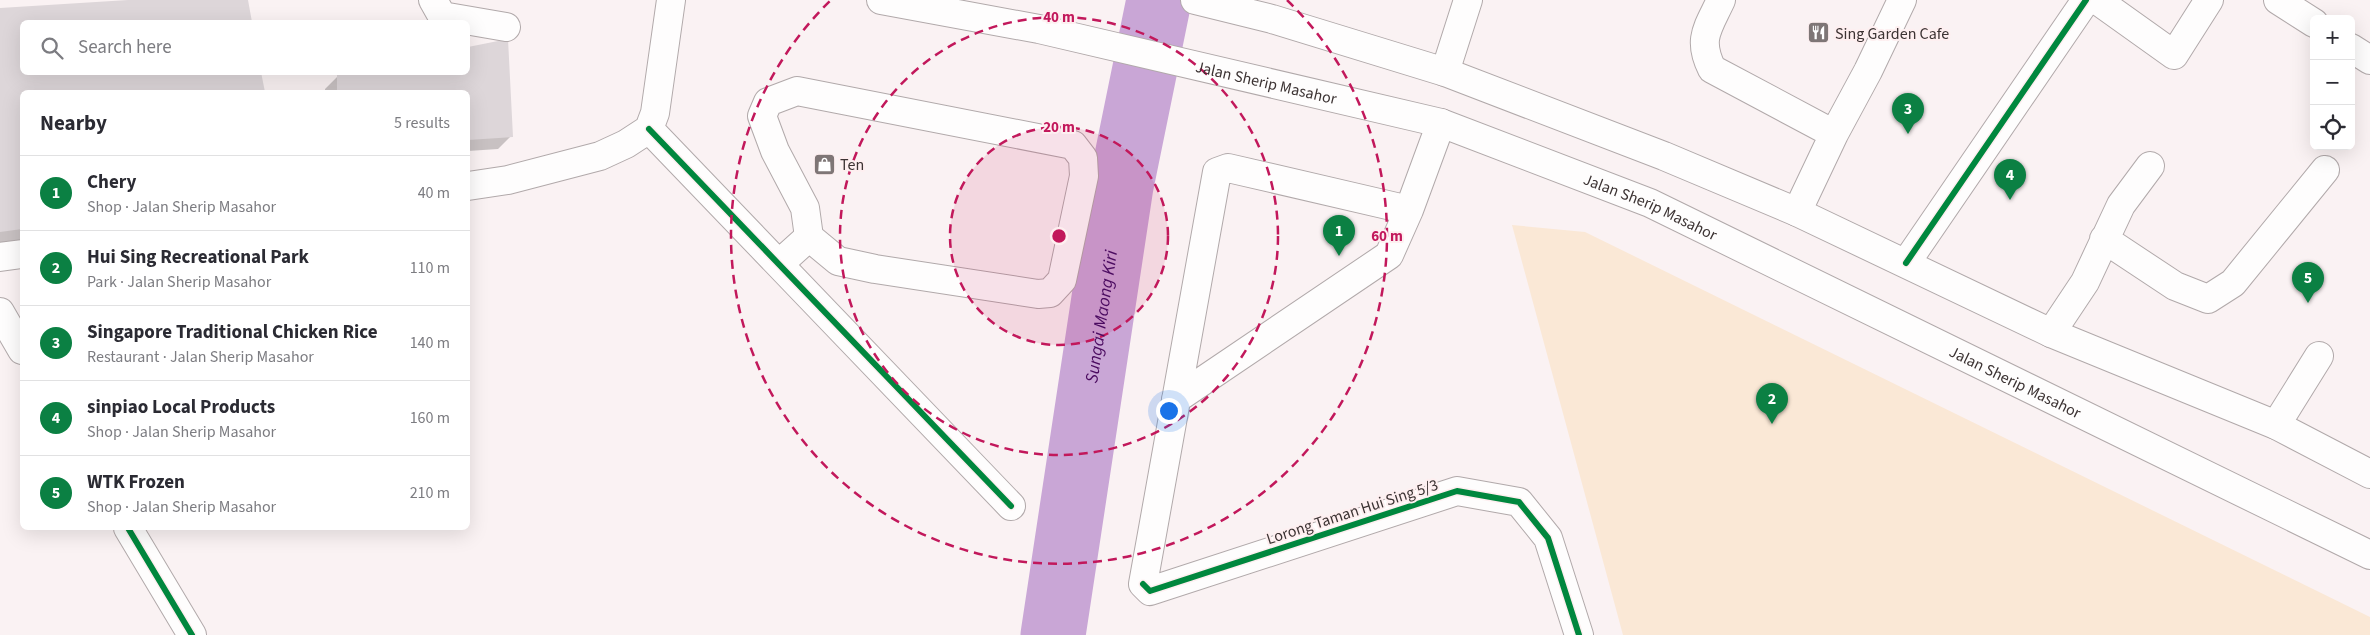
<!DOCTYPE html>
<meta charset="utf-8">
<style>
body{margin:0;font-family:"Source Sans 3",sans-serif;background:#f7f7f7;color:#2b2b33}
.controls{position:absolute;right:15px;top:15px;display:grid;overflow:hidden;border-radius:8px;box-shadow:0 5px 20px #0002}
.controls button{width:45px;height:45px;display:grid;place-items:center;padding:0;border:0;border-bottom:1px solid #e1e1e2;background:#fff;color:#2b2b33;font:25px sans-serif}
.you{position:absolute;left:1168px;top:410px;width:18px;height:18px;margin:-12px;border:4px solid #fff;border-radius:50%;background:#1a73e8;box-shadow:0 0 0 8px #1a73e833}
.badge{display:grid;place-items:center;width:32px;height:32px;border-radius:50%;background:#0b8043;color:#fff;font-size:16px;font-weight:700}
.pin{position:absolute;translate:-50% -41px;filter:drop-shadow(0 1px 2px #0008)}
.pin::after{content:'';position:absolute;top:26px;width:18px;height:15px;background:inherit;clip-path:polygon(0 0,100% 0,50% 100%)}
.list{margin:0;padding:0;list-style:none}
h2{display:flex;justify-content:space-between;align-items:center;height:65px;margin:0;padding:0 20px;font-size:21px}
h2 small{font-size:16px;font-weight:400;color:#7c7c81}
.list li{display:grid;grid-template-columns:32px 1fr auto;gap:15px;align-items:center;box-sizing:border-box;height:75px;padding:0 20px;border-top:1px solid #e1e1e2}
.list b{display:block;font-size:19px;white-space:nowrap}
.list p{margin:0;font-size:16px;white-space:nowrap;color:#7c7c81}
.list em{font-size:16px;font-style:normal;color:#7c7c81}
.icon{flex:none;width:28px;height:28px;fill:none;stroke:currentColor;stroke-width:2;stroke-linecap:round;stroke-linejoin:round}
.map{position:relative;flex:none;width:2370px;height:635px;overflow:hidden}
.search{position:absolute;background:#fff;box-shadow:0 5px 20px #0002;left:20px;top:20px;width:450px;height:55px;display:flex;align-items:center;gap:12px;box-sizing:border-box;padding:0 18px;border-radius:8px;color:#7c7c81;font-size:19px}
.panel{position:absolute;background:#fff;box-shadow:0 5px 20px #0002;left:20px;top:90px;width:450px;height:440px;border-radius:8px}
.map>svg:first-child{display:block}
.green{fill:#fae8d6}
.shadow{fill:#0003}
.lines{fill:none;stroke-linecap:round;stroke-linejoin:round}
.river{stroke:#c9a6d6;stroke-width:65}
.building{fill:#ddd6d9}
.minor-casing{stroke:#b1a9aa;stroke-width:30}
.major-casing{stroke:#b1a9aa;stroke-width:30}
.minor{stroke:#fefdfd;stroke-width:28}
.major{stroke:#fefdfd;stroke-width:28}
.cycleway-casing{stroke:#feeff0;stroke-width:9}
.cycleway{stroke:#00873e;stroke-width:6}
.ring{fill:none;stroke:#c2185b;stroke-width:2.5;stroke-dasharray:9 6}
.labels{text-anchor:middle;stroke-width:4;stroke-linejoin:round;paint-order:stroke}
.poi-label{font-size:16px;fill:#3c3333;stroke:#feeff0;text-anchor:start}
.street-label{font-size:16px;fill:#3c3333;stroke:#feeff0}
.water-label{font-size:18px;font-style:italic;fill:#4b0b60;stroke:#feeff0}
.centre{fill:#c2185b;stroke:#feeff0;stroke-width:2.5}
.ring-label{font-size:15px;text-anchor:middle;font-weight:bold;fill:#c2185b;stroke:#feeff0;stroke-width:4;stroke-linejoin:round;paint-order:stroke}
</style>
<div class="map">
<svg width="2370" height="635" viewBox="0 0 2370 635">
<rect width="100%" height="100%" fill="#faf2f3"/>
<path class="green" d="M 1512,225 L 1585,232 L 2370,617 L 2370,635 L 1623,635 Z"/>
<path class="shadow" d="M 148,0 L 247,0 L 251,22 L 22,22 L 22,72 L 260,72 L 264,92 L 22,92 L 22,246 L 0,249 L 0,9 Z
M 507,40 L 511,136 L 498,149 L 468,151 L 468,92 L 325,92 L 325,89 L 338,76 L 468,72 L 468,49 Z"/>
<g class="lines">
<path class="river" id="s1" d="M 1053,635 L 1121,186 L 1159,0"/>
</g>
<path class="building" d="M 128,0 L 248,0 L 252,22 L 22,22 L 22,72 L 261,72 L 265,92 L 22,92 L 22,229 L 0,232 L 0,8 Z
M 508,39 L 513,137 L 468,140 L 468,92 L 337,92 L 337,75 L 347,72 L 468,72 L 468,47 Z"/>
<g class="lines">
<defs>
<path id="minor" d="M 433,0 L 442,16 L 506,27
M 1721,0 C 1708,28 1697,39 1712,69 L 1834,134 L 1797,212
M 2097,0 L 2174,55 L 2209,0
M 2278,0 L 2314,23
M 2351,48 L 2370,60
M 1445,72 L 1468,0
M 649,129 L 1011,506
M 1834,134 L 1868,71 L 1902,0
M 468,186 L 508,180 L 600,156 L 626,144 L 649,129 L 655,113 L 671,0
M 1409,210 L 1441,123
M 2104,239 L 2175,286 L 2208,299 L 2233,283 L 2325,170
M 0,257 L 22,254
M 1906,263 L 2086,0
M 779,264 L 809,237 L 805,208 L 775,151 L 762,116 L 768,102 L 797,91 L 1073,145 L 1083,158 L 1084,176 L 1062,280 L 1050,293 L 1038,294 L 875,269 L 838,261 L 809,237
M 0,312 L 22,350
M 2051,333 L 2085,282 L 2121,205 L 2150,166
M 1176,399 L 1389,255 L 1409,210 L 1228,168 L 1217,172 L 1143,584 L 1150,591 L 1457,491 L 1519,502 L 1548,538 L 1579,635
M 2276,425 L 2319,356
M 128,528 L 192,635"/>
<g id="major">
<path id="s2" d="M 881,0 L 1039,29 L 1441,123 L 1650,203 L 2370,555"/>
<path d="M 1195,0 L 1272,19 L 1445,72 L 1664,156 L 1797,212 L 2051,333 L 2276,425 L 2370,474"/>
</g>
</defs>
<use href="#minor" class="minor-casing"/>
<use href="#major" class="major-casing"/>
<use href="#minor" class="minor"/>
<use href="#major" class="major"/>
<defs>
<path id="cycleway" d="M 649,129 L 1011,506
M 1906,263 L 2086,0
M 128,528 L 192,635
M 1143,584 L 1150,591 L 1457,491 L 1519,502 L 1548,538 L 1579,635"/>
</defs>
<use href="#cycleway" class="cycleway-casing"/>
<use href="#cycleway" class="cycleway"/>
</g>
<circle cx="1059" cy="236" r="109" fill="#c2185b" fill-opacity=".12"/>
<g class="ring">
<circle cx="1059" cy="236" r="109"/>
<circle cx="1059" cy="236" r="219"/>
<path d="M1287 0A328 328 0 1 1 831 0"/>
</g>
<defs>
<symbol id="restaurant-square" viewBox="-11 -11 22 22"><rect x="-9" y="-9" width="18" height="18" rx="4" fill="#7e7676" stroke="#feeff0"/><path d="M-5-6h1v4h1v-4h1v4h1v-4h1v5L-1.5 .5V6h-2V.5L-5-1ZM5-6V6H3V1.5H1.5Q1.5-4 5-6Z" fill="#fff"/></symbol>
<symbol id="shop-square" viewBox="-11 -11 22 22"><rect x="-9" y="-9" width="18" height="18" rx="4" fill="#7e7676" stroke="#feeff0"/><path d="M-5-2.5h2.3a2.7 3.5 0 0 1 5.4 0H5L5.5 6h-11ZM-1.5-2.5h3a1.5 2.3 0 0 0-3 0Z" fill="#fff"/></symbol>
</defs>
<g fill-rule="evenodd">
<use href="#restaurant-square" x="1806" y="20" width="25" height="25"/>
<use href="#shop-square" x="812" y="152" width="25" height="25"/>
</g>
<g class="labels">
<g class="poi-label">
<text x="1835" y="39">Sing Garden Cafe</text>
<text x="840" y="170">Ten</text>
</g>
<g class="street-label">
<text dy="6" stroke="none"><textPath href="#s2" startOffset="394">Jalan Sherip Masahor</textPath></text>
<text dy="6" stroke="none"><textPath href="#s2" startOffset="799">Jalan Sherip Masahor</textPath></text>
<text dy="6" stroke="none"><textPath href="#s2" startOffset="1204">Jalan Sherip Masahor</textPath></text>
<text transform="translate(1352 511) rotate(-18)" y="6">Lorong Taman Hui Sing 5/3</text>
</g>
<g class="water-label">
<text dy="6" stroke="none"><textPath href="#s1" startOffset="322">Sungai Maong Kiri</textPath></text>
</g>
</g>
<circle cx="1059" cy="236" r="8" class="centre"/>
<g class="ring-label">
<text x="1059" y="22">40 m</text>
<text x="1059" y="132">20 m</text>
<text x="1387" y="241">60 m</text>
</g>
</svg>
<div class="controls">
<button>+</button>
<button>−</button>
<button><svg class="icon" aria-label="locate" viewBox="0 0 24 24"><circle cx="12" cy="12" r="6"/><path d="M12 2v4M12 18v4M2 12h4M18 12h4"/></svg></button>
</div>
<div class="you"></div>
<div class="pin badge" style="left:1339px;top:256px">1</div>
<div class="pin badge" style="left:1772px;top:424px">2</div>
<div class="pin badge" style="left:1908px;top:134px">3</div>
<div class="pin badge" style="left:2010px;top:200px">4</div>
<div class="pin badge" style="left:2308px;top:303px">5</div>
<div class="search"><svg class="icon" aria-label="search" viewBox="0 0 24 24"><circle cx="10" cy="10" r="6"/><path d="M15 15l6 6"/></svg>Search here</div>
<section class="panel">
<h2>Nearby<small>5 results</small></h2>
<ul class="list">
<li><span class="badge">1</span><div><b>Chery</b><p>Shop · Jalan Sherip Masahor</p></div><em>40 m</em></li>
<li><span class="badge">2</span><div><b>Hui Sing Recreational Park</b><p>Park · Jalan Sherip Masahor</p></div><em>110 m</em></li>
<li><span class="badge">3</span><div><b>Singapore Traditional Chicken Rice</b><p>Restaurant · Jalan Sherip Masahor</p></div><em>140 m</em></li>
<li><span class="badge">4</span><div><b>sinpiao Local Products</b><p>Shop · Jalan Sherip Masahor</p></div><em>160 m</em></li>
<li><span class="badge">5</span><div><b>WTK Frozen</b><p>Shop · Jalan Sherip Masahor</p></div><em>210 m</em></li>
</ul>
</section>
</div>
